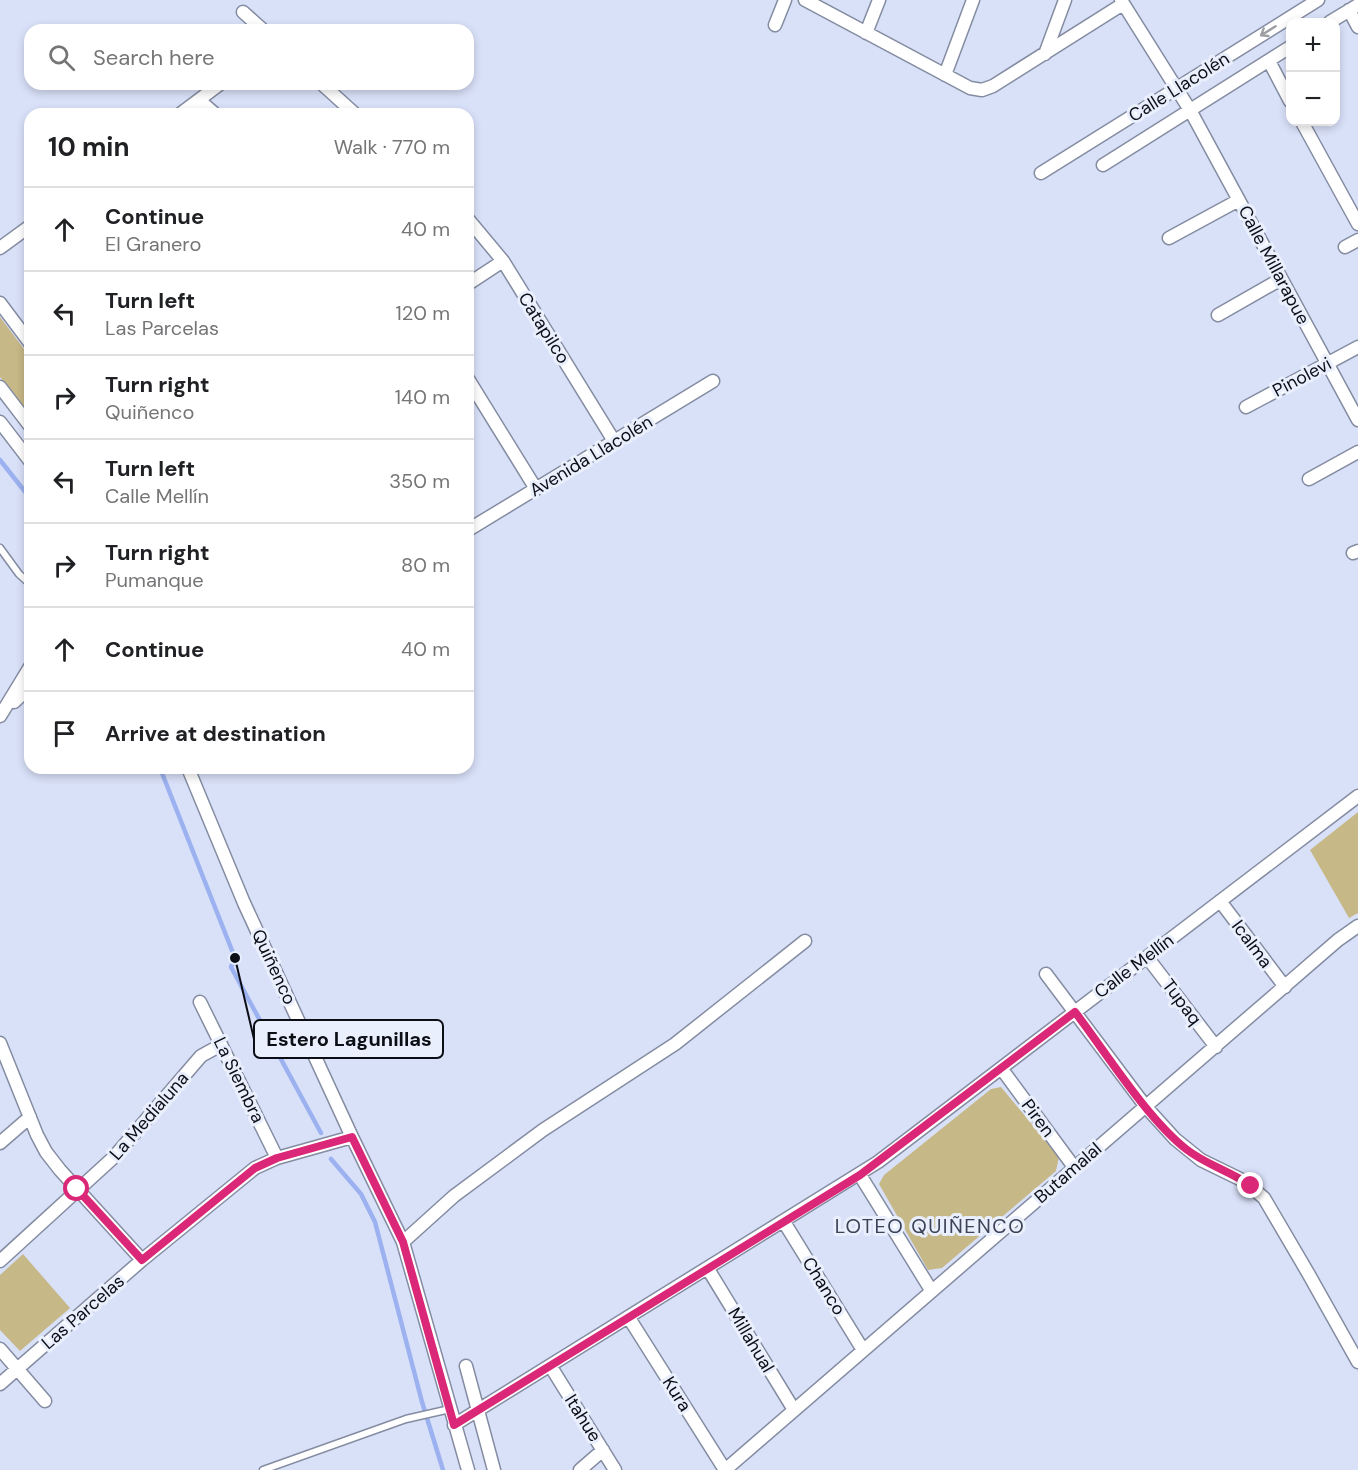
<!DOCTYPE html>
<meta charset="utf-8">
<style>
body{margin:0;font-family:"DM Sans",sans-serif;background:#f6f6f6;color:#202124}
.controls{position:absolute;right:18px;top:18px;display:grid;overflow:hidden;border-radius:12px;box-shadow:0 3px 9px #0003}
.controls button{width:54px;height:54px;display:grid;place-items:center;padding:0;border:0;border-bottom:2px solid #e0e0e0;background:#fff;color:#202124;font:30px sans-serif}
.stop{position:absolute;width:18px;height:18px;margin:-14px;border:4px solid #db2777;border-radius:50%;background:#fff}
.stop.end{background:#db2777;border-color:#fff;box-shadow:0 2px 6px #0008}
.list{margin:0;padding:0;list-style:none}
h2{display:flex;justify-content:space-between;align-items:center;height:78px;margin:0;padding:0 24px;font-size:26px}
h2 small{font-size:20px;font-weight:400;color:#757577}
.list li{display:grid;grid-template-columns:39px 1fr auto;gap:18px;align-items:center;box-sizing:border-box;height:84px;padding:0 24px;border-top:2px solid #e0e0e0}
.list b{display:block;font-size:22px;white-space:nowrap}
.list p{margin:0;font-size:20px;white-space:nowrap;color:#757577}
.list em{font-size:20px;font-style:normal;color:#757577}
.icon{flex:none;width:33px;height:33px;fill:none;stroke:currentColor;stroke-width:2;stroke-linecap:round;stroke-linejoin:round}
.map{position:relative;flex:none;width:1358px;height:1470px;overflow:hidden}
.search{position:absolute;background:#fff;box-shadow:0 3px 9px #0003;left:24px;top:24px;width:450px;height:66px;display:flex;align-items:center;gap:15px;box-sizing:border-box;padding:0 21px;border-radius:18px;color:#757577;font-size:22px}
.panel{position:absolute;background:#fff;box-shadow:0 3px 9px #0003;left:24px;top:108px;width:450px;height:666px;border-radius:18px}
.map>svg:first-child{display:block}
.green{fill:#c7b887}
.lines{fill:none;stroke-linecap:round;stroke-linejoin:round}
.stream{stroke:#9cb1ef;stroke-width:4.5}
.lane-casing{stroke:#848ca2;stroke-width:9}
.street-casing{stroke:#848ca2;stroke-width:15}
.lane{stroke:#fff;stroke-width:6}
.street{stroke:#fff;stroke-width:12}
.oneway{stroke:#9e9fa2}
.route{stroke:#db2777;stroke-width:8}
.labels{text-anchor:middle;stroke-width:6;stroke-linejoin:round;paint-order:stroke}
.street-label{font-size:18px;fill:#0c0e16;stroke:#e9effd}
.neighbourhood-label{font-size:20px;letter-spacing:1.5px;fill:#3d4356;stroke:#e9effd}
.leader{fill:none;stroke:#0c0e16;stroke-width:2}
.callout-dot{fill:#0c0e16;stroke:#e9effd;stroke-width:2}
.callout{fill:#e9effd;stroke:#0c0e16;stroke-width:2}
.callout-label{font-size:20px;text-anchor:middle;font-weight:bold;fill:#0c0e16}
</style>
<div class="map">
<svg width="1358" height="1470" viewBox="0 0 1358 1470">
<rect width="100%" height="100%" fill="#d9e1f9"/>
<path class="green" d="M 0,317 L 30,357 L 30,416 L 0,377 Z
M 1358,812 L 1358,913 L 1349,918 L 1310,850 Z
M 1001,1087 L 1059,1157 L 1056,1171 L 942,1268 L 928,1270 L 879,1184 L 884,1175 L 991,1089 Z
M 23,1254 L 70,1308 L 20,1351 L 0,1330 L 0,1275 Z"/>
<g class="lines">
<path class="stream" d="M 0,460 L 30,498
M 160,768 L 235,958 L 231,967 L 321,1133
M 331,1159 L 361,1194 L 375,1222 L 422,1402 L 443,1470"/>
<defs>
<path id="lane" d="M 0,548 L 19,574 L 30,584
M 263,1470 L 406,1419 L 450,1409"/>
<path id="street" d="M 805,0 L 970,88 L 982,90 L 993,86 L 1123,4
M 1121,0 L 1190,110 L 1358,420
M 1349,10 L 1358,27
M 243,12 L 263,30
M 1330,22 L 1358,5
M 775,25 L 785,0
M 866,33 L 879,0
M 1045,54 L 1065,0
M 1269,61 L 1290,101
M 945,75 L 973,0
M 322,84 L 355,114
M 199,100 L 215,114
M 180,114 L 220,84
M 1302,122 L 1358,224
M 1103,165 L 1290,47
M 1041,173 L 1318,0
M 468,219 L 503,261 L 614,441
M 1169,238 L 1239,200
M 1345,247 L 1358,240
M 0,248 L 30,226
M 468,284 L 503,261
M 0,303 L 30,343
M 1218,315 L 1281,279
M 468,379 L 536,489
M 0,387 L 30,426
M 1246,407 L 1358,347
M 0,422 L 30,461
M 1309,479 L 1358,452
M 468,530 L 713,381
M 1353,553 L 1358,551
M 14,702 L 30,687
M 0,716 L 30,667
M 188,768 L 244,903 L 352,1137 L 403,1242 L 468,1470
M 1220,901 L 1285,987
M 1147,957 L 1216,1047
M 1046,974 L 1146,1107 L 1175,1139 L 1201,1160 L 1244,1181 L 1264,1198 L 1308,1273 L 1358,1362
M 200,1002 L 277,1158
M 0,1043 L 37,1135 L 46,1152 L 60,1170 L 142,1260
M 1001,1068 L 1074,1167
M 0,1143 L 30,1117
M 860,1175 L 931,1290
M 784,1222 L 863,1350
M 403,1242 L 454,1196 L 543,1130 L 675,1044 L 805,941
M 0,1261 L 114,1157 L 201,1056 L 221,1045
M 708,1269 L 794,1410
M 629,1318 L 725,1470
M 0,1349 L 45,1401
M 466,1366 L 494,1470
M 551,1367 L 615,1470
M 0,1384 L 142,1260 L 255,1168 L 277,1158 L 352,1137
M 454,1425 L 878,1162 L 1358,796
M 580,1470 L 603,1450
M 725,1470 L 1338,940 L 1358,926"/>
</defs>
<use href="#lane" class="lane-casing"/>
<use href="#street" class="street-casing"/>
<use href="#lane" class="lane"/>
<use href="#street" class="street"/>
</g>
<defs><path id="oneway-shaft" d="M-6 0H5M1.5-3L5.5 0L1.5 3" fill="none" stroke-width="1.6" stroke-linecap="round" stroke-linejoin="round" transform="scale(1.5)"/></defs>
<use class="oneway" href="#oneway-shaft" transform="translate(1268 31) rotate(148)"/>
<g class="lines">
<path class="route" d="M 77,1189 L 142,1260 L 255,1168 L 277,1158 L 352,1137 L 403,1242 L 454,1425 L 860,1175 L 1075,1012 C 1107,1054 1146,1117 1186,1149 C 1206,1165 1231,1171 1251,1186"/>
</g>
<g class="labels">
<g class="street-label">
<text transform="translate(1179 87) rotate(-32)" y="6">Calle Llacolén</text>
<text transform="translate(1274 265) rotate(62)" y="6">Calle Millarapue</text>
<text transform="translate(544 328) rotate(58)" y="6">Catapilco</text>
<text transform="translate(1302 377) rotate(-28)" y="6">Pinolevi</text>
<text transform="translate(591 456) rotate(-31)" y="6">Avenida Llacolén</text>
<text transform="translate(1252 944) rotate(53)" y="6">Icalma</text>
<text transform="translate(1134 966) rotate(-37)" y="6">Calle Mellín</text>
<text transform="translate(274 967) rotate(65)" y="6">Quiñenco</text>
<text transform="translate(1182 1002) rotate(53)" y="6">Tupaq</text>
<text transform="translate(239 1080) rotate(64)" y="6">La Siembra</text>
<text transform="translate(149 1116) rotate(-49)" y="6">La Medialuna</text>
<text transform="translate(1038 1118) rotate(53)" y="6">Piren</text>
<text transform="translate(1068 1173) rotate(-41)" y="6">Butamalal</text>
<text transform="translate(824 1286) rotate(58)" y="6">Chanco</text>
<text transform="translate(83 1312) rotate(-41)" y="6">Las Parcelas</text>
<text transform="translate(751 1340) rotate(59)" y="6">Millahual</text>
<text transform="translate(677 1394) rotate(58)" y="6">Kura</text>
<text transform="translate(583 1418) rotate(58)" y="6">Itahue</text>
</g>
<g class="neighbourhood-label">
<text x="930" y="1233">LOTEO QUIÑENCO</text>
</g>
</g>
<path class="leader" d="M235 958L254 1039"/>
<circle class="callout-dot" cx="235" cy="958" r="6"/>
<rect class="callout" x="254" y="1020" width="189" height="38" rx="6"/>
<g class="callout-label">
<text x="349" y="1046">Estero Lagunillas</text>
</g>
</svg>
<div class="controls">
<button>+</button>
<button>−</button>
</div>
<div class="stop" style="left:77px;top:1189px"></div>
<div class="stop end" style="left:1251px;top:1186px"></div>
<div class="search"><svg class="icon" aria-label="search" viewBox="0 0 24 24"><circle cx="10" cy="10" r="6"/><path d="M15 15l6 6"/></svg>Search here</div>
<section class="panel">
<h2>10 min<small>Walk · 770 m</small></h2>
<ul class="list">
<li><svg class="icon" aria-label="ahead" viewBox="0 0 24 24"><path d="M12 20V5M6 11l6-6 6 6"/></svg><div><b>Continue</b><p>El Granero</p></div><em>40 m</em></li>
<li><svg class="icon" aria-label="left" viewBox="0 0 24 24"><path d="M17 20v-9H6M10 6l-5 5 5 5"/></svg><div><b>Turn left</b><p>Las Parcelas</p></div><em>120 m</em></li>
<li><svg class="icon" aria-label="right" viewBox="0 0 24 24"><path d="M7 20v-9h11M14 6l5 5-5 5"/></svg><div><b>Turn right</b><p>Quiñenco</p></div><em>140 m</em></li>
<li><svg class="icon" aria-label="left" viewBox="0 0 24 24"><path d="M17 20v-9H6M10 6l-5 5 5 5"/></svg><div><b>Turn left</b><p>Calle Mellín</p></div><em>350 m</em></li>
<li><svg class="icon" aria-label="right" viewBox="0 0 24 24"><path d="M7 20v-9h11M14 6l5 5-5 5"/></svg><div><b>Turn right</b><p>Pumanque</p></div><em>80 m</em></li>
<li><svg class="icon" aria-label="ahead" viewBox="0 0 24 24"><path d="M12 20V5M6 11l6-6 6 6"/></svg><div><b>Continue</b></div><em>40 m</em></li>
<li><svg class="icon" aria-label="arrive" viewBox="0 0 24 24"><path d="M6 21V4h12l-3 4 3 4H6"/></svg><div><b>Arrive at destination</b></div></li>
</ul>
</section>
</div>
